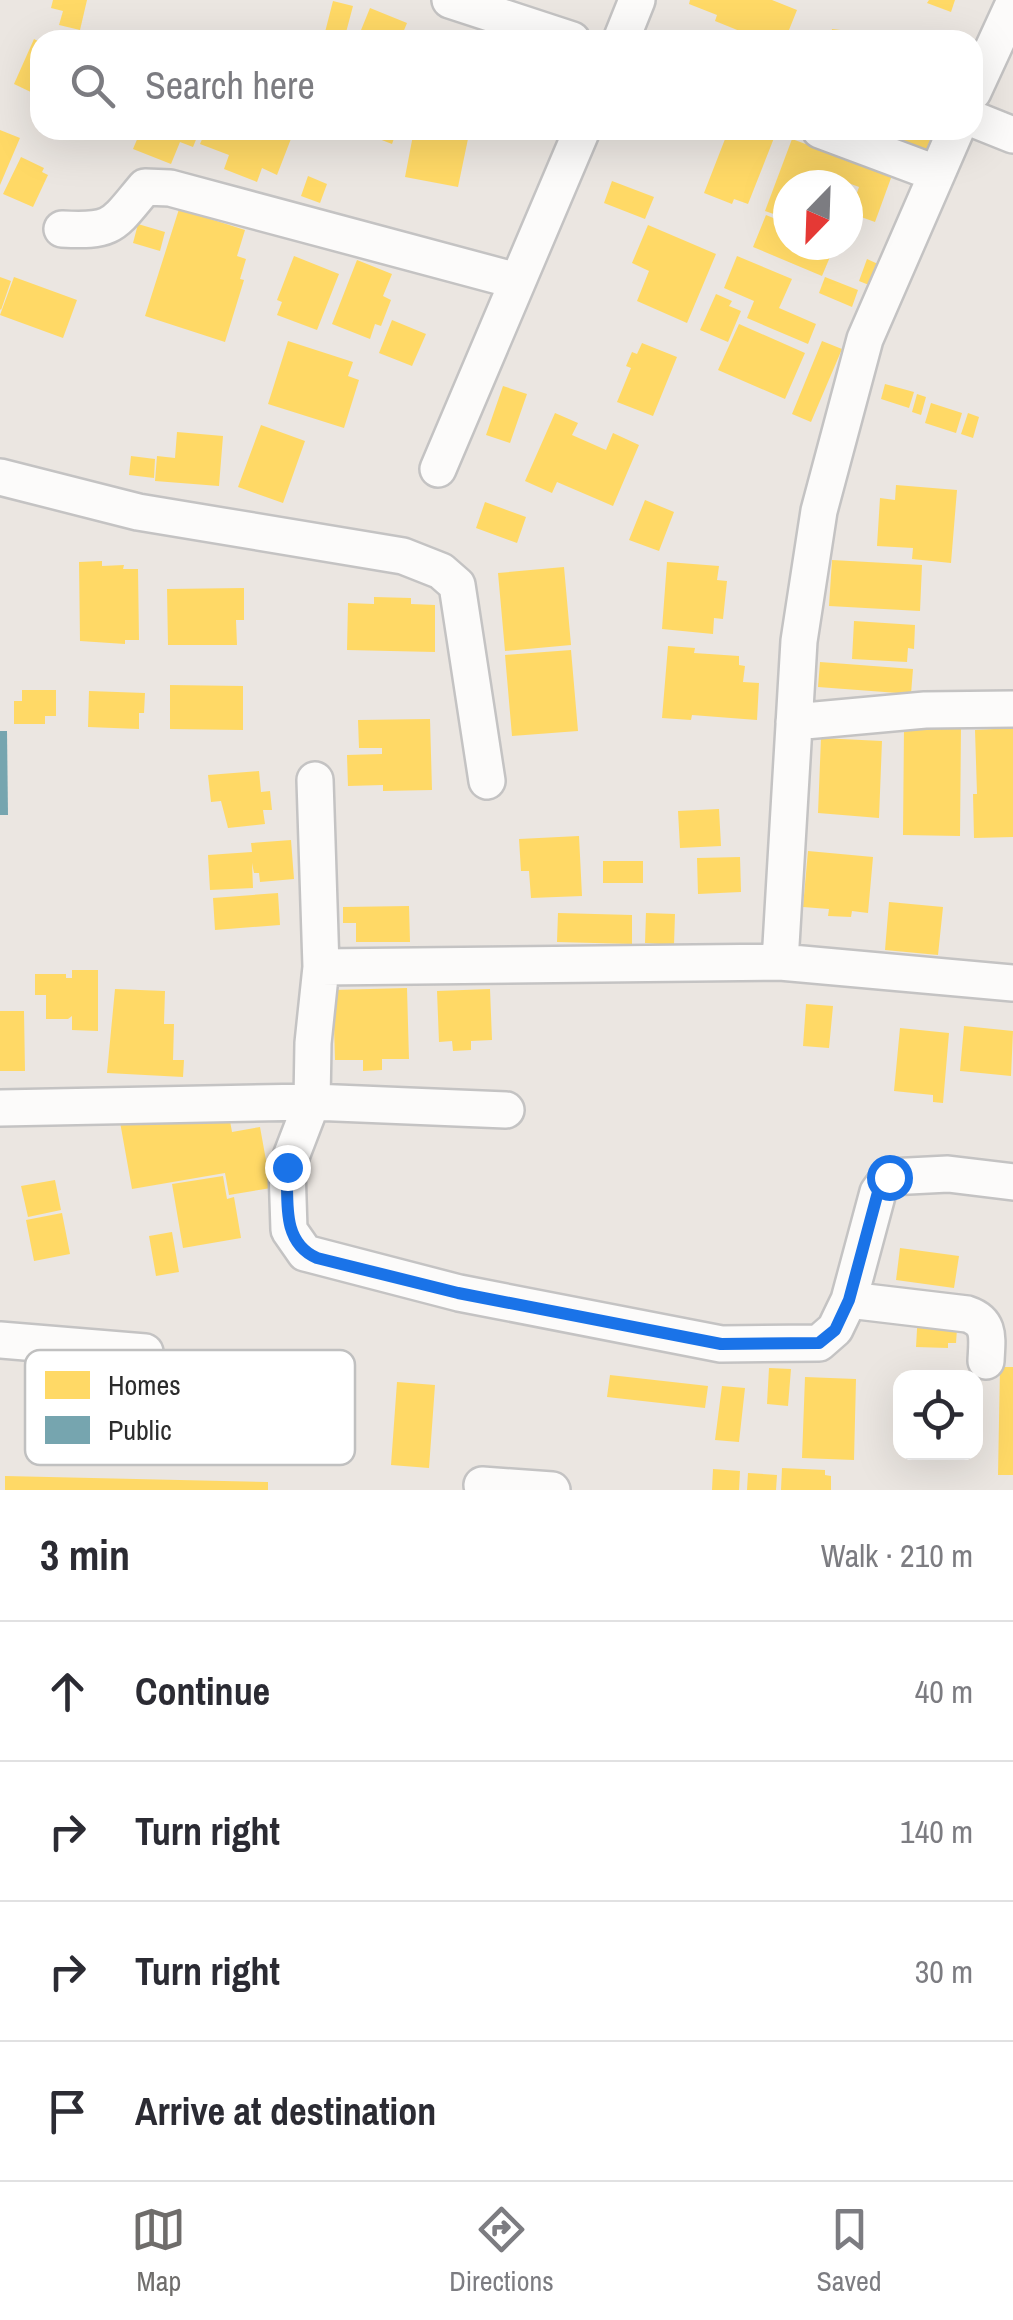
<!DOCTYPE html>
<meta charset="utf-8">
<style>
body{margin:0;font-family:"Archivo Narrow",sans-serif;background:#f2f2f3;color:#2b2b33}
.controls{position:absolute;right:30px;bottom:30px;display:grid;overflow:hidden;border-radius:20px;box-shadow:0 10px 40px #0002}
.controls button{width:90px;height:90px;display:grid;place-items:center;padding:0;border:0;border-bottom:2px solid #e1e1e2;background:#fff;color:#2b2b33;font:50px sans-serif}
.compass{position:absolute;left:773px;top:170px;width:90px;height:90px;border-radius:50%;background:#fff;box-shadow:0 10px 40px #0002;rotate:203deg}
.stop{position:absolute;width:30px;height:30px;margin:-22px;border:8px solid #1a73e8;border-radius:50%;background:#fff}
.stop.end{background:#1a73e8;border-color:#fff;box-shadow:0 2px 10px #0008}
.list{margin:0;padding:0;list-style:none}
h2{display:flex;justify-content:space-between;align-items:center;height:130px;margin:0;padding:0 40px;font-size:42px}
h2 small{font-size:32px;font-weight:400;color:#7c7c81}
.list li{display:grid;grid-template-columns:65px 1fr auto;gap:30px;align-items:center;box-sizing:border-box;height:140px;padding:0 40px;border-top:2px solid #e1e1e2}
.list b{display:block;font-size:38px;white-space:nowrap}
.list em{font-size:32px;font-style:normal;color:#7c7c81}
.icon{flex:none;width:55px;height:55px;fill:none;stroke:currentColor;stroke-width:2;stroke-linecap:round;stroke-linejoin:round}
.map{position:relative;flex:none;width:1013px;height:1490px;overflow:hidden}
.search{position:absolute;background:#fff;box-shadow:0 10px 40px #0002;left:30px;right:30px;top:30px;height:110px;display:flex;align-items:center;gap:25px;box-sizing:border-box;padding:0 35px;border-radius:30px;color:#7c7c81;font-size:38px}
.sheet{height:690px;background:#fff}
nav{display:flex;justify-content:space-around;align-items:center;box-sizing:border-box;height:140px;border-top:2px solid #e1e1e2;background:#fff;font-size:28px;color:#7c7c81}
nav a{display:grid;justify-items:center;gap:5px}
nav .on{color:#6f6d6b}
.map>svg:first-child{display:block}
.homes{fill:#ffd966}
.public{fill:#76a5af}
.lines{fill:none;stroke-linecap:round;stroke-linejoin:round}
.minor-casing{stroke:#c4c3c3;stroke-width:40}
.minor{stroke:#fcfbfa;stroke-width:35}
.route{stroke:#1a73e8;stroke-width:12}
.key{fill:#fff;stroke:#c0c0c0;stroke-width:2.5}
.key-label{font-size:28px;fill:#2c2c2c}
</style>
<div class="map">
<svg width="1013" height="1490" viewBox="0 0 1013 1490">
<rect width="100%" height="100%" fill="#ebe6e1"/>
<path class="homes" d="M 53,0 L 87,0 L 80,30 L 59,25 L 63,11 L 51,8 Z
M 690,0 L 772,0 L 797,10 L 785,40 L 762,40 L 715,21 L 717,15 L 689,4 Z
M 929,0 L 955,0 L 951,12 L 927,3 Z
M 333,1 L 353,6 L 344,40 L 323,40 Z
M 370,8 L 407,23 L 400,40 L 357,40 Z
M 832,29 L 866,33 L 865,40 L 831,40 Z
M 34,39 L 40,42 L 40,81 L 35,94 L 14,84 Z
M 0,130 L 20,138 L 0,185 Z
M 141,130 L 200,130 L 193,147 L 180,142 L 171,164 L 133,149 Z
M 206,130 L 291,130 L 294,131 L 277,175 L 262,168 L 257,182 L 224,169 L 229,155 L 200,144 Z
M 356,130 L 397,130 L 392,144 Z
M 414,130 L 463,130 L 469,134 L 458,187 L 405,177 Z
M 718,130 L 767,130 L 766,134 L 774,138 L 748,204 L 734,199 L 732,204 L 704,193 L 727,134 Z
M 883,130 L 934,130 L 925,153 L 881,136 Z
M 792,139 L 868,167 L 871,158 L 895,167 L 875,222 L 850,213 L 859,187 L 819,172 L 814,185 L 788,185 L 788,219 L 765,211 Z
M 21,157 L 44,168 L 42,172 L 48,175 L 33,207 L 3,194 Z
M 308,176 L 327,184 L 320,203 L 301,196 Z
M 612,181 L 654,197 L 645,219 L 604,203 Z
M 179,209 L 245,230 L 237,256 L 246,259 L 240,279 L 244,280 L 225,342 L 145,316 Z
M 766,215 L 788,224 L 788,245 L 835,245 L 822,276 L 753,247 Z
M 138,224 L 165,232 L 160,251 L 133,243 Z
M 648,225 L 716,254 L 687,323 L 637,301 L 649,271 L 632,263 Z
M 294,256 L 339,274 L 317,330 L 277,315 L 282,302 L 277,300 Z
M 737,256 L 792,279 L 779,308 L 816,324 L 808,344 L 747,318 L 754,301 L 724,288 Z
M 867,259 L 878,264 L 869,285 L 859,281 Z
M 357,260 L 392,274 L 383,296 L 391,300 L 381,326 L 375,324 L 370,339 L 332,324 Z
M 0,277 L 11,281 L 1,310 L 0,309 Z
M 14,277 L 77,300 L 63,338 L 0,315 Z
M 825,277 L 858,290 L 852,307 L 819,293 Z
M 716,294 L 732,301 L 729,306 L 741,311 L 728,342 L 700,330 Z
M 392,320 L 426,334 L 412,366 L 379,353 Z
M 739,324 L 805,353 L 785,399 L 718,370 Z
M 288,341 L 353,362 L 348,376 L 359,380 L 344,428 L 268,404 Z
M 822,341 L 842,349 L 811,422 L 792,414 Z
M 642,343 L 677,357 L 653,416 L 617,402 L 631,368 L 626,366 L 632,352 L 637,354 Z
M 885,384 L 914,392 L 909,408 L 881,399 Z
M 503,386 L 527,394 L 510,443 L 486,435 Z
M 917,394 L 926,397 L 921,415 L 912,412 Z
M 931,403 L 962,413 L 956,433 L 925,423 Z
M 555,413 L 578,423 L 572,435 L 606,450 L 613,433 L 639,445 L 613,506 L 557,482 L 552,493 L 525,481 Z
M 968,413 L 979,417 L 973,438 L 961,434 Z
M 261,425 L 305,441 L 283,503 L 238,487 Z
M 177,432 L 223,436 L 219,486 L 155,481 L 157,456 L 175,458 Z
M 131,456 L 155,459 L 154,478 L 129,475 Z
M 896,485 L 957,490 L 951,563 L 912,559 L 913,548 L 877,546 L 880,498 L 895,500 Z
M 645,500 L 674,512 L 659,551 L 629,540 Z
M 485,502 L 526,517 L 517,543 L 476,528 Z
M 832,560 L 922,565 L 920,611 L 829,606 Z
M 102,561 L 102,566 L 124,565 L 123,569 L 138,569 L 139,640 L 125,640 L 125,644 L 80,641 L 79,562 Z
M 667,562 L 719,566 L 717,580 L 727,581 L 723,619 L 714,618 L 713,634 L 662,629 Z
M 564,567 L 571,645 L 505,651 L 498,573 Z
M 244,588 L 244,620 L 236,620 L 237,645 L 168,645 L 167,589 Z
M 374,597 L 411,598 L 411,604 L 435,605 L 435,652 L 347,650 L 348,603 L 374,604 Z
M 854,621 L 915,625 L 914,649 L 908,648 L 907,662 L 852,659 Z
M 668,646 L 695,648 L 694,653 L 739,656 L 739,665 L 745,666 L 743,682 L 759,683 L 757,720 L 692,715 L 691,720 L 662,718 Z
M 571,650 L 578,731 L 512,736 L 505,655 Z
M 820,662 L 913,669 L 911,694 L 818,687 Z
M 170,685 L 243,686 L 243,730 L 170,729 Z
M 22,690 L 56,690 L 56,716 L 45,716 L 45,724 L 14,724 L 14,701 L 22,701 Z
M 89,691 L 145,693 L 144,713 L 139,713 L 139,729 L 88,727 Z
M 430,719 L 432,790 L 383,791 L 383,785 L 348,786 L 347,755 L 382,754 L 382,748 L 359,748 L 358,720 Z
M 904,727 L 961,728 L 960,836 L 903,835 Z
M 1013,728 L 1013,837 L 974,838 L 973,794 L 977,794 L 975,730 Z
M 821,738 L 882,741 L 879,818 L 818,813 Z
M 259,771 L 261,792 L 270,791 L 272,810 L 263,810 L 265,824 L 228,828 L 221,801 L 211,802 L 208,775 Z
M 719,809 L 721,846 L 680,848 L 678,811 Z
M 579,836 L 582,896 L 531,898 L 529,871 L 521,871 L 519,839 Z
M 291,840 L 294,879 L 260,882 L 259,873 L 254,873 L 252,863 L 253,888 L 210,890 L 208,855 L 252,852 L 251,843 Z
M 808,851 L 873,857 L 868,913 L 852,911 L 851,917 L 828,916 L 829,909 L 803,907 Z
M 740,857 L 741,892 L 698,894 L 697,858 Z
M 603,861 L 643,861 L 643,883 L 603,883 Z
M 278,893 L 280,925 L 215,930 L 213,898 Z
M 889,902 L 943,907 L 938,955 L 885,950 Z
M 409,906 L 410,942 L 356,942 L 356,923 L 343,923 L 343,907 Z
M 558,913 L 632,915 L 632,944 L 557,942 Z
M 646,913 L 675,914 L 674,945 L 645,943 Z
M 72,970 L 98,970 L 98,1031 L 72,1030 L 72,1016 L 68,1019 L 46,1019 L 46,995 L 35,995 L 35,974 L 66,974 L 66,978 L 72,978 Z
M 407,988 L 409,1059 L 382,1059 L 382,1070 L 363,1071 L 363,1060 L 335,1060 L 333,990 Z
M 115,989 L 165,991 L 164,1024 L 174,1024 L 173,1060 L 184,1060 L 183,1077 L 107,1073 Z
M 490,989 L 492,1040 L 471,1041 L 471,1050 L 453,1051 L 452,1041 L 439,1042 L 437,991 Z
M 806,1004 L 833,1006 L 829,1048 L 803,1046 Z
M 0,1011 L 24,1011 L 25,1071 L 0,1071 Z
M 964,1026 L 1013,1031 L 1011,1076 L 960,1071 Z
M 900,1028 L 949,1033 L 943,1103 L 933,1102 L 933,1095 L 894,1091 Z
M 228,1110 L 232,1132 L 260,1127 L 271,1188 L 229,1195 L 225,1173 L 132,1189 L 120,1122 Z
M 223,1176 L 227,1199 L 234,1197 L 241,1238 L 183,1248 L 172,1184 Z
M 55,1180 L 61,1210 L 28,1217 L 21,1186 Z
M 62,1213 L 70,1254 L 34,1261 L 26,1220 Z
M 172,1232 L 179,1272 L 156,1276 L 149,1236 Z
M 900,1248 L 959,1256 L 954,1288 L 896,1280 Z
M 918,1312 L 958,1314 L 956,1343 L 948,1343 L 948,1348 L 916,1347 Z
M 1000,1367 L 1013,1367 L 1013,1475 L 998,1475 Z
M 769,1368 L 791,1369 L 788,1406 L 767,1404 Z
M 610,1375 L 708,1386 L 705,1408 L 607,1397 Z
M 805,1377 L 856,1379 L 854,1460 L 802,1458 Z
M 397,1382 L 435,1385 L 429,1468 L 391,1465 Z
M 722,1386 L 745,1388 L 739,1442 L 715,1440 Z
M 782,1468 L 825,1470 L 825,1475 L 831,1476 L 831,1490 L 781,1490 Z
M 713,1469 L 740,1471 L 739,1490 L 712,1490 Z
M 748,1473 L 777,1475 L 776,1490 L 747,1490 Z
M 5,1476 L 268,1482 L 268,1490 L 5,1490 Z"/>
<path class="public" d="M 0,731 L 7,731 L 8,815 L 0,815 Z"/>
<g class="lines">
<defs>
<path id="minor" d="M 450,0 L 572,40
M 621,40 L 637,0
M 973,92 L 1013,5
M 973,119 L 1013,135
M 820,130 L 935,173
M 62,229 C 114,232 113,225 145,187 L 170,188 L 517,281
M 438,469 L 582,130
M 0,477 L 138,512 L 403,556 L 441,571 L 457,585 L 487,781
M 794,722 L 925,710 L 1013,709
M 315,780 L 321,967 L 313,1043 L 312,1102 L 287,1167 L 289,1230 L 305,1253 L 459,1293 L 721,1344 L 819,1343 L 835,1329 L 849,1300 L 878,1192 L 889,1177 L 948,1174 L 1013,1182
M 780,962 L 799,641 L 819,511 L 865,339 L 956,130
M 321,967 L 780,962 L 1013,983
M 0,1108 L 312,1102 L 506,1110
M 849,1300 L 967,1314 C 991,1322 987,1338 986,1361
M 0,1340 L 145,1352
M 482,1485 L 552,1490"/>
</defs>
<use href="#minor" class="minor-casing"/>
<use href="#minor" class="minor"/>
</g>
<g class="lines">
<path class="route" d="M 287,1167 C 288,1201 281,1242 317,1258 L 458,1293 L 721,1344 L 819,1343 L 835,1330 L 849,1300 L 878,1192 L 889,1177"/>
</g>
<rect x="25" y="1350" width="330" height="115" rx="15" class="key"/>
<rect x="45" y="1371" width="45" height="28" fill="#ffd966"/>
<rect x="45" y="1416" width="45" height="28" fill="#76a5af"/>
<g class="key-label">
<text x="108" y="1395">Homes</text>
<text x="108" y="1440">Public</text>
</g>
</svg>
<div class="controls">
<button><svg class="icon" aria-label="locate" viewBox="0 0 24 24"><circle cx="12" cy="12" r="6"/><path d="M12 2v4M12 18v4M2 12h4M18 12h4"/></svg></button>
</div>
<svg class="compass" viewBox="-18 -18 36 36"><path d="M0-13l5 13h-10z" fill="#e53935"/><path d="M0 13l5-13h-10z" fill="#7c7c81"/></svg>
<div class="stop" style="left:889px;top:1177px"></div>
<div class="stop end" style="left:287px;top:1167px"></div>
<div class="search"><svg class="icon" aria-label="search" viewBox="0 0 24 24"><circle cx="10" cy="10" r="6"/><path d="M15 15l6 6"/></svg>Search here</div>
</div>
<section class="sheet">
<h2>3 min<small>Walk · 210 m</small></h2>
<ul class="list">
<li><svg class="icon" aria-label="ahead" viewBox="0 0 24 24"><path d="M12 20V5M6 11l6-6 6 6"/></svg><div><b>Continue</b></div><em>40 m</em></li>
<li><svg class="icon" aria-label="right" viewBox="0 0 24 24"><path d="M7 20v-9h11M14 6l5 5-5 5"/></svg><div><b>Turn right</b></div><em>140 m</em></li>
<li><svg class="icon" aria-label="right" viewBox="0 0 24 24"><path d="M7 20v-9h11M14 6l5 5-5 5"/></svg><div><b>Turn right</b></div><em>30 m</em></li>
<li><svg class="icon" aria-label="arrive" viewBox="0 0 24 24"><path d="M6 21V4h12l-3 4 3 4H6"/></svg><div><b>Arrive at destination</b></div></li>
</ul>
</section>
<nav>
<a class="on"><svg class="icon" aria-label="map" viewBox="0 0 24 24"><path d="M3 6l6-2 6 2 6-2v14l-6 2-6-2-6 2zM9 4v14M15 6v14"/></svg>Map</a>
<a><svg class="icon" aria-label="directions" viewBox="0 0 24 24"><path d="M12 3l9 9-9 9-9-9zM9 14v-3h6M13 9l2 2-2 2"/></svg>Directions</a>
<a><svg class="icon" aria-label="saved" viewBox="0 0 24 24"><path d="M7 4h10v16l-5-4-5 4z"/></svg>Saved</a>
</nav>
